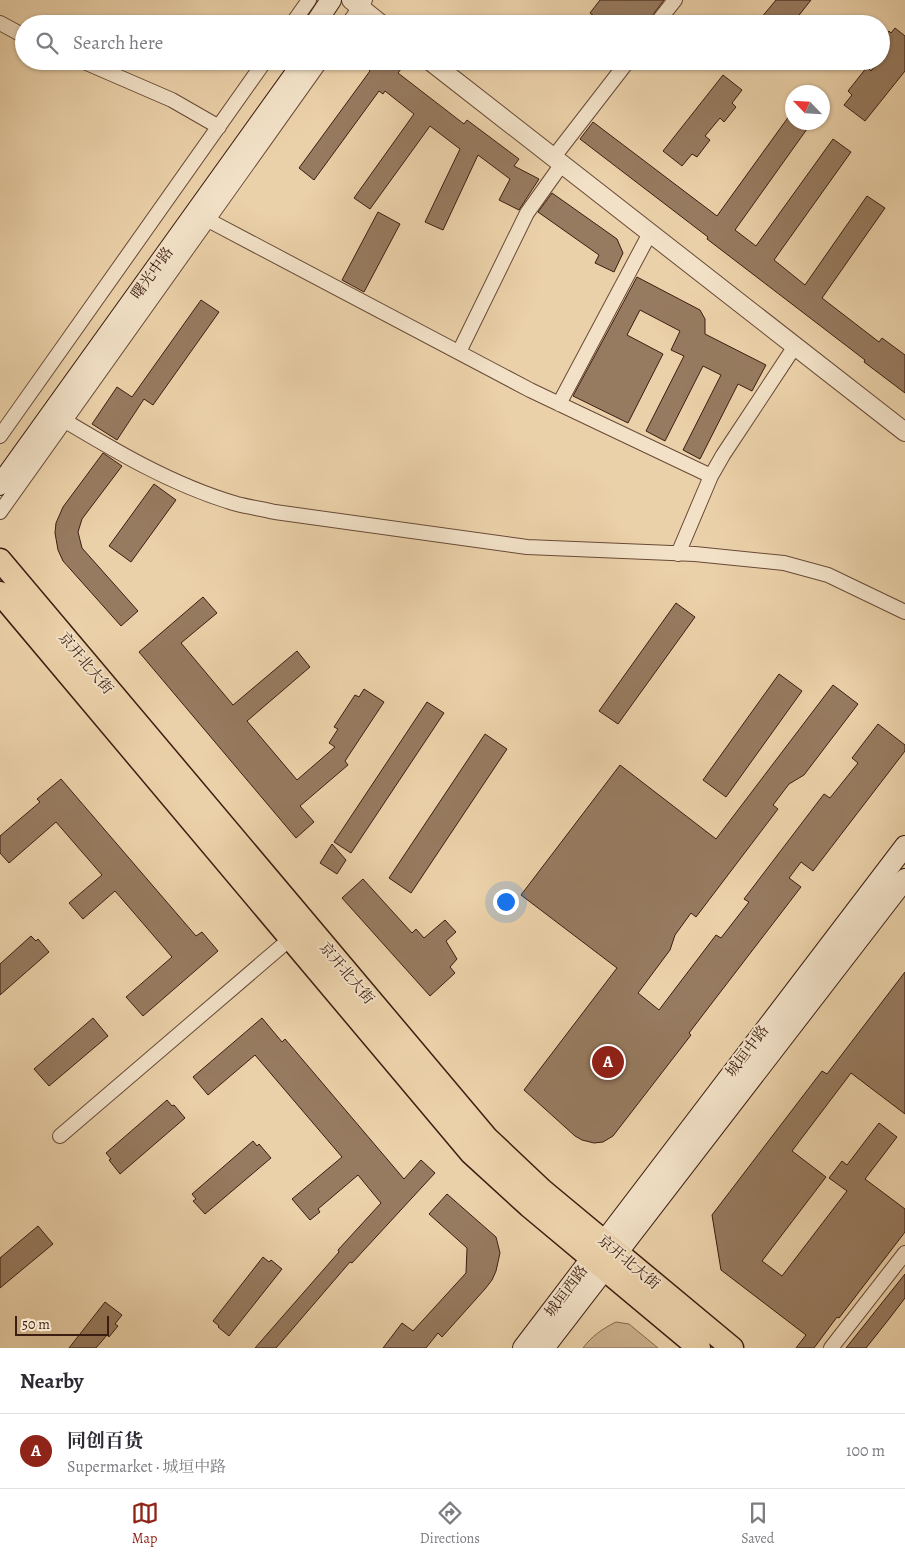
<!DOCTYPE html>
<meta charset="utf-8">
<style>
body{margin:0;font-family:Alegreya,"Noto Serif SC",serif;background:#f2f2f3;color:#2b2b33}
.compass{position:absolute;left:785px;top:85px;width:45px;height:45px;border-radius:50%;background:#fff;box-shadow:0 1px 4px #0004;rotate:295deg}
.scale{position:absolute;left:15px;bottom:12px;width:94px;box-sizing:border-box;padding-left:5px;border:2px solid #3c1d11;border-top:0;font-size:14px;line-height:18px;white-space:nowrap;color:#3c1d11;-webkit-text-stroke:4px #f2e1c7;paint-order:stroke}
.you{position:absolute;left:505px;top:901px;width:18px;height:18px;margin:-12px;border:4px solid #fff;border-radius:50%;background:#1a73e8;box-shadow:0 0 0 8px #1a73e833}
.badge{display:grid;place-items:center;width:32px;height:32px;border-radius:50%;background:#8f2418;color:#fff;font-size:16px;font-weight:700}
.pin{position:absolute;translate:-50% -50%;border:2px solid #fff;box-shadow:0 1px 5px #0006}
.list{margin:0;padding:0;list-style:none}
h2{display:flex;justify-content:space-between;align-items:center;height:65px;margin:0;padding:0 20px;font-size:21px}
h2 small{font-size:16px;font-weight:400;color:#7c7c81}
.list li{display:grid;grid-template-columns:32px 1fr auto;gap:15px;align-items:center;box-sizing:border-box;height:75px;padding:0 20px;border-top:1px solid #e1e1e2}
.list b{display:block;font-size:19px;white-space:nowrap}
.list p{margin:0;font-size:16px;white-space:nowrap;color:#7c7c81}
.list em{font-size:16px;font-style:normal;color:#7c7c81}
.icon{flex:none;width:28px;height:28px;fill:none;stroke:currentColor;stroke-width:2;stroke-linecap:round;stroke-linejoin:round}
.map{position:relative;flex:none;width:905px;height:1348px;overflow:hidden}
.search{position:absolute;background:#fff;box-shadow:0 1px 4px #0004;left:15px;right:15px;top:15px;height:55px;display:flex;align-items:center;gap:12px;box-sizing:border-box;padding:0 18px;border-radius:28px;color:#7c7c81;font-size:19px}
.sheet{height:140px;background:#fff}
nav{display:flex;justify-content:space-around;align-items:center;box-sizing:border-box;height:70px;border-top:1px solid #e1e1e2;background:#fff;font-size:14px;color:#7c7c81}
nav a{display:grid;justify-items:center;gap:2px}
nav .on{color:#8f2418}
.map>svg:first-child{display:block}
.green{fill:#cdb28f;stroke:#846850}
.building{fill:#977b60;stroke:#3c1d11}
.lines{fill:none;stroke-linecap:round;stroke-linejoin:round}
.minor-casing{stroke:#684a37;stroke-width:16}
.tertiary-casing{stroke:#684a37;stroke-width:20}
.secondary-casing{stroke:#3c1d11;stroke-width:22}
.primary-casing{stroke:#3c1d11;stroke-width:25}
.minor{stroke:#f2e1c7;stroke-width:14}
.tertiary{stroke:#f2e1c7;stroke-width:18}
.secondary{stroke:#f2e1c7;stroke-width:20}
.primary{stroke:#ebd1a9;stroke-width:22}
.labels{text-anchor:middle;stroke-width:4;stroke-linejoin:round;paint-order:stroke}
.street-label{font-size:15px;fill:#3c1d11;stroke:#f2e1c7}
</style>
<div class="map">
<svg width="905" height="1348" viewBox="0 0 905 1348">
<rect width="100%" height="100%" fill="#ebd1a9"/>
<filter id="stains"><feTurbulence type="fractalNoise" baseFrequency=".004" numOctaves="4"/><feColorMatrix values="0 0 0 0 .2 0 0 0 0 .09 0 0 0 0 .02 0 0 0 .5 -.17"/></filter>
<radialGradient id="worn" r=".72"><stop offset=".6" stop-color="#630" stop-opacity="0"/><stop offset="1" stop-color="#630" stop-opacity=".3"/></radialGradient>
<path class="green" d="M 616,1322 L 629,1324 L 658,1348 L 583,1348 C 592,1336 602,1329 616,1322 Z"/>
<path class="building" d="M 600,0 L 664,0 L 646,24 L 604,24 L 590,13 Z
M 776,0 L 811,0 L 792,24 L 756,24 Z
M 895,28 L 905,36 L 905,71 L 865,121 L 844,105 L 852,95 L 848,91 L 867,67 L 871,71 L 879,61 L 881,61 L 881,40 L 889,31 L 891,33 Z
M 378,61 L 389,61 L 401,69 L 398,73 L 464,124 L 467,120 L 519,159 L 514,166 L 539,179 L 519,210 L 499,200 L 510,179 L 478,155 L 443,230 L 425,222 L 460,149 L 430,126 L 370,209 L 354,198 L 414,114 L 385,91 L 383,94 L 379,91 L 314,180 L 299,168 L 370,71 L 369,70 Z
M 723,75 L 742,90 L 732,103 L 736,107 L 724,122 L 720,118 L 705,136 L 710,140 L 697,157 L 692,154 L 682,166 L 663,151 Z
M 792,112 L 792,122 L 812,122 L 735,230 L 756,246 L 833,139 L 851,152 L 774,260 L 805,285 L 867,196 L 885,208 L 822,298 L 879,342 L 882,338 L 905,355 L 905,393 L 864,362 L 865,360 L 707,239 L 708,237 L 580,139 L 593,122 L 717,216 Z
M 552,193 L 617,239 L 623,253 L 614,272 L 595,263 L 599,255 L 538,212 Z
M 378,212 L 400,224 L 364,292 L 342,280 Z
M 637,277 L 700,310 L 705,319 L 705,334 L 766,365 L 752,391 L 738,384 L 700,459 L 683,450 L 721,375 L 703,366 L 665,441 L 646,431 L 684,356 L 671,350 L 680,331 L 640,310 L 627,335 L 663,354 L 628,423 L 573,396 Z
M 201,300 L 219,312 L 153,405 L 144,399 L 117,440 L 92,424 L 117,387 L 132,397 Z
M 103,453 L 122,466 L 82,519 L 78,532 L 82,548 L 138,611 L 121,626 L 63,561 L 58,550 L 55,533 L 56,523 L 63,507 Z
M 154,484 L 176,500 L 131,562 L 109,546 Z
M 203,597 L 217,613 L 181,643 L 233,705 L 297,651 L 310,667 L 247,721 L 297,780 L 335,747 L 329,743 L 338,729 L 334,727 L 355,695 L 359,697 L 364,689 L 384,702 L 345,761 L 348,765 L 300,806 L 314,822 L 296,838 L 139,652 Z
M 676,603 L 695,617 L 618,724 L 599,711 Z
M 779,674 L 802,691 L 726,797 L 703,780 Z
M 833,685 L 858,704 L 804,775 L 789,784 L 773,805 L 778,809 L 696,917 L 691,913 L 675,935 L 670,950 L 638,993 L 659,1010 L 716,935 L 721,938 L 749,902 L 744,899 L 824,794 L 830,798 L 858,763 L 852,758 L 878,724 L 905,745 L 905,751 L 813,871 L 801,862 L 789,878 L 801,887 L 689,1033 L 691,1035 L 613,1136 L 603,1142 L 594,1143 L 582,1140 L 575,1136 L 524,1090 L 617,968 L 521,895 L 620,765 L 716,839 Z
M 427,702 L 444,713 L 351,853 L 334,842 Z
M 485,734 L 507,749 L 411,893 L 389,878 Z
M 61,779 L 196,936 L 202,932 L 218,951 L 143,1016 L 126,997 L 172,957 L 115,891 L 83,919 L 69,903 L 102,875 L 56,822 L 9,863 L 0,853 L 0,836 L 40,802 L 37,799 Z
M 332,844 L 346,860 L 337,874 L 320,863 Z
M 363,879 L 412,933 L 416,929 L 424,938 L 445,920 L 456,932 L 446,941 L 457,959 L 450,967 L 455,973 L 430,996 L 342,898 Z
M 31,936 L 36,941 L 38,939 L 49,952 L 0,995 L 0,964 Z
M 905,972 L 905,1114 L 851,1073 L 792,1151 L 826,1177 L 762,1261 L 782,1276 L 847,1191 L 829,1178 L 842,1161 L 847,1165 L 879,1123 L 897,1137 L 865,1179 L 905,1209 L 905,1232 L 839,1318 L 837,1317 L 814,1348 L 796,1348 L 806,1335 L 721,1270 L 712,1215 L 822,1071 L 827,1074 Z
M 93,1018 L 108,1036 L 49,1086 L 34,1069 Z
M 262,1018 L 282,1042 L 285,1039 L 404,1179 L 421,1160 L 435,1173 L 352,1263 L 350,1262 L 276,1348 L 255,1348 L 339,1252 L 338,1250 L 381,1203 L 358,1175 L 318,1209 L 320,1212 L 310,1220 L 292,1199 L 342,1157 L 255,1055 L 208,1095 L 193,1077 Z
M 167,1100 L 172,1106 L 174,1105 L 185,1118 L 120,1174 L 109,1160 L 111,1159 L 106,1153 Z
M 253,1141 L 257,1146 L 259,1144 L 271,1158 L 205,1214 L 193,1201 L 196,1199 L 192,1194 Z
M 447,1194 L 496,1237 L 500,1253 L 496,1271 L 492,1280 L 485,1289 L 442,1337 L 438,1333 L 426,1348 L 383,1348 L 402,1323 L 413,1331 L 466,1273 L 467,1248 L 429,1214 Z
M 38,1226 L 53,1244 L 0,1288 L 0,1258 Z
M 263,1257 L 269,1262 L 271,1260 L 282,1269 L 229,1336 L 218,1327 L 219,1326 L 213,1321 Z
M 905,1274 L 905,1298 L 889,1319 L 866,1348 L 846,1348 Z
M 105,1302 L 122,1315 L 115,1324 L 118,1326 L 109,1337 L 107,1335 L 96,1348 L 69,1348 Z"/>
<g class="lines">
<defs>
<path id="minor" d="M 0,23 L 24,36
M 292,24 L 309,0
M 348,24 L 365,0
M 656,24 L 675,0
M 82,61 L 172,100 L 219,127
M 553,158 L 628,61
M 208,220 L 530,390 L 711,476
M 459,352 L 527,213 L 562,164
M 559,404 L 650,233
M 52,413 C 110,448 171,485 237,504 C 249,507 262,509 275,512 L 527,547 L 695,554 L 784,563 L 828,575 L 905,612
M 0,436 L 265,61
M 0,512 L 321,61
M 678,554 L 711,476 L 723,455 L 795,346
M 60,1136 L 290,939
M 831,1348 L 905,1253"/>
<path id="tertiary" d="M 351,0 L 381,24
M 430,61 L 905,432"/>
<path id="secondary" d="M 315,24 L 331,0
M 0,485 L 304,61
M 523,1348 L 905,846
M 544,1348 L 905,879"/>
<path id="primary" d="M 0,560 L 487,1138 L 542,1190 L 732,1348
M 0,593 L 471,1153 L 529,1206 L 699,1348"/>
</defs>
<use href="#minor" class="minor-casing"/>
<use href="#tertiary" class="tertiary-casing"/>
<use href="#secondary" class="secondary-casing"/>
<use href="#primary" class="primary-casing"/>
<use href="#minor" class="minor"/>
<use href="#tertiary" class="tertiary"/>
<use href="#secondary" class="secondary"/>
<use href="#primary" class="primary"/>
</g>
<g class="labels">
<g class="street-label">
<text transform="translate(152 273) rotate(-54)" y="5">曙光中路</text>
<text transform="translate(86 663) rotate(50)" y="5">京开北大街</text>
<text transform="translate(347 973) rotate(50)" y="5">京开北大街</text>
<text transform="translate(747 1051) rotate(-53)" y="5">城垣中路</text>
<text transform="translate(629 1262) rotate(40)" y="5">京开北大街</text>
<text transform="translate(566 1291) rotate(-53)" y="5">城垣西路</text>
</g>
</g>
<rect width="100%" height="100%" filter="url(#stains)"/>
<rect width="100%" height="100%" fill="url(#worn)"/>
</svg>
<svg class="compass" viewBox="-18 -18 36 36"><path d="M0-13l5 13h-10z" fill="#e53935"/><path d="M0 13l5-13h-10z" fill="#7c7c81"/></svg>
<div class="scale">50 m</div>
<div class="you"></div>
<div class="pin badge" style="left:608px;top:1062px">A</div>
<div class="search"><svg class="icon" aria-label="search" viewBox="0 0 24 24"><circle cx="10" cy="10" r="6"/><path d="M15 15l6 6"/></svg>Search here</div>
</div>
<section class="sheet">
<h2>Nearby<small></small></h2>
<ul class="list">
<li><span class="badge">A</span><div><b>同创百货</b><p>Supermarket · 城垣中路</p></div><em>100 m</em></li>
</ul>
</section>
<nav>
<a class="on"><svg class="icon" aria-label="map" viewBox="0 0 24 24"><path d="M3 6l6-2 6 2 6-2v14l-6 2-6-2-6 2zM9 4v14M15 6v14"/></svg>Map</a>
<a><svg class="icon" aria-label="directions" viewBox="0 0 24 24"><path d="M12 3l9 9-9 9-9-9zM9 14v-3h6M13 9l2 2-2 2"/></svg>Directions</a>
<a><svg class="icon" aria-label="saved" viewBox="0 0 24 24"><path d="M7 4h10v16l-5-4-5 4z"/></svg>Saved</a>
</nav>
